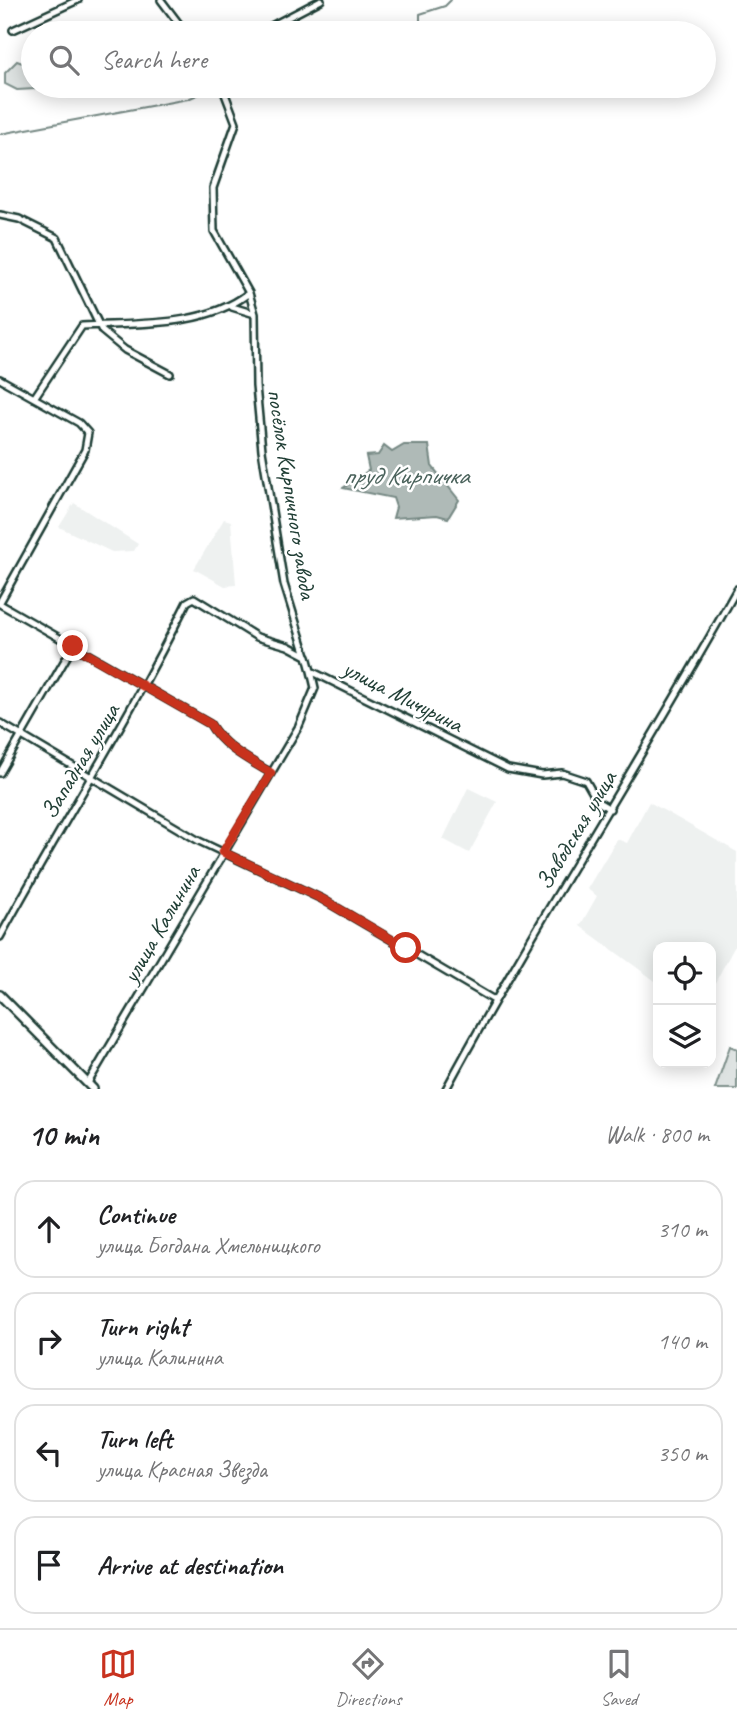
<!DOCTYPE html>
<meta charset="utf-8">
<style>
body{margin:0;font-family:Caveat,sans-serif;background:#f2f2f2;color:#202124}
.controls{position:absolute;right:21px;bottom:21px;display:grid;overflow:hidden;border-radius:14px;box-shadow:0 4px 18px #0003}
.controls button{width:63px;height:63px;display:grid;place-items:center;padding:0;border:0;border-bottom:2px solid #e0e0e0;background:#fff;color:#202124;font:35px sans-serif}
.stop{position:absolute;width:21px;height:21px;margin:-16px;border:5px solid #c8321e;border-radius:50%;background:#fff}
.stop.end{background:#c8321e;border-color:#fff;box-shadow:0 2px 7px #0008}
.list{margin:0;padding:0;list-style:none}
h2{display:flex;justify-content:space-between;align-items:center;height:91px;margin:0;padding:0 28px;font-size:30px}
h2 small{font-size:23px;font-weight:400;color:#757577}
.list li{display:grid;grid-template-columns:46px 1fr auto;gap:21px;align-items:center;box-sizing:border-box;height:98px;margin:0 14px 14px;padding:0 14px;border:2px solid #e0e0e0;border-radius:21px}
.list b{display:block;font-size:26px;white-space:nowrap}
.list p{margin:0;font-size:23px;white-space:nowrap;color:#757577}
.list em{font-size:23px;font-style:normal;color:#757577}
.icon{flex:none;width:38px;height:38px;fill:none;stroke:currentColor;stroke-width:2;stroke-linecap:round;stroke-linejoin:round}
.map{position:relative;flex:none;width:737px;height:1089px;overflow:hidden}
.search{position:absolute;background:#fff;box-shadow:0 4px 18px #0003;left:21px;right:21px;top:21px;height:77px;display:flex;align-items:center;gap:18px;box-sizing:border-box;padding:0 24px;border-radius:38px;color:#757577;font-size:26px}
.sheet{height:539px;background:#fff}
nav{display:flex;justify-content:space-around;align-items:center;box-sizing:border-box;height:98px;border-top:2px solid #e0e0e0;background:#fff;font-size:19px;color:#757577}
nav a{display:grid;justify-items:center;gap:4px}
nav .on{color:#c8321e}
.map>svg:first-child{display:block}
.built{fill:#eef1f0}
.green{fill:#dee3e2;stroke:#7e908b;stroke-width:2}
.water{fill:#afbab7;stroke:#758883;stroke-width:2}
.lines{fill:none;stroke-linecap:round;stroke-linejoin:round}
.stream{stroke:#758883;stroke-width:2}
.street-casing{stroke:#1f3d34;stroke-width:10}
.secondary-casing{stroke:#1f3d34;stroke-width:12}
.street{stroke:#fff;stroke-width:5}
.secondary{stroke:#fff;stroke-width:7}
.route{stroke:#c8321e;stroke-width:9}
.labels{text-anchor:middle;stroke-width:5;stroke-linejoin:round;paint-order:stroke}
.street-label{font-size:24px;fill:#1f3d34;stroke:#fff}
.water-label{font-size:26px;font-style:italic;fill:#4a625b;stroke:#fff}
</style>
<div class="map">
<svg width="737" height="1089" viewBox="0 0 737 1089">
<rect width="100%" height="100%" fill="#fff"/>
<filter id="ink" filterUnits="userSpaceOnUse"><feTurbulence type="fractalNoise" baseFrequency=".0143" numOctaves="2"/><feDisplacementMap in="SourceGraphic" scale="14" xChannelSelector="R" yChannelSelector="G"/><feConvolveMatrix kernelMatrix="1 2 1 2 8 2 1 2 1" color-interpolation-filters="sRGB"/></filter>
<g filter="url(#ink)">
<path class="built" d="M 74,503 L 138,544 L 134,551 L 112,552 L 59,527 Z
M 224,519 L 231,521 L 236,585 L 225,586 L 194,569 Z
M 468,788 L 497,802 L 469,853 L 443,839 Z
M 649,802 L 737,852 L 737,942 L 711,990 L 711,947 L 658,947 L 658,983 L 580,926 L 597,896 L 587,889 L 617,839 L 627,843 Z"/>
<path class="green" d="M 17,61 L 33,67 L 35,89 L 17,90 L 5,84 L 5,73 Z
M 730,1046 L 737,1049 L 737,1089 L 715,1089 Z"/>
<path class="water" d="M 404,445 L 429,445 L 432,466 L 459,500 L 448,518 L 437,515 L 393,518 L 396,507 L 393,498 L 343,488 L 369,470 L 366,456 L 378,455 L 384,446 L 392,452 Z"/>
<g class="lines">
<path class="stream" d="M 269,33 L 276,30 L 290,33
M 420,33 L 420,14 L 445,6 L 451,0
M 375,86 L 383,90 L 402,86
M 0,134 L 188,99 L 208,90 L 210,86"/>
<defs>
<path id="street" d="M 161,0 L 186,33
M 13,30 L 78,0
M 258,33 L 321,0
M 222,86 L 236,123 L 213,188 L 214,231 L 249,293 L 255,314 L 256,386 L 262,450 L 284,584 L 306,655
M 0,215 L 19,219 L 57,238 L 102,331 L 125,350 L 170,374
M 232,307 L 255,314
M 0,379 L 79,423 L 88,433 L 85,450 L 0,602
M 34,398 L 82,326 C 137,323 204,328 249,293
M 0,604 L 210,724 C 223,747 248,759 271,773
M 0,723 L 199,841 L 322,899 L 494,1000
M 0,773 L 73,646
M 0,937 C 61,825 130,717 187,602 L 194,598 L 257,637 L 288,646 L 307,656 L 311,671 L 508,769 L 542,775 L 562,773 L 586,781 L 598,802 L 610,809
M 88,1083 L 299,726 L 315,688 L 311,671
M 446,1089 C 538,919 643,757 737,589"/>
<path id="secondary" d="M 0,995 L 93,1089"/>
</defs>
<use href="#street" class="street-casing"/>
<use href="#secondary" class="secondary-casing"/>
<use href="#street" class="street"/>
<use href="#secondary" class="secondary"/>
</g>
</g>
<g class="lines" filter="url(#ink)">
<path class="route" d="M 73,646 L 210,724 C 223,747 248,759 271,773 L 223,852 L 322,899 L 406,948"/>
</g>
<g class="labels">
<g class="street-label">
<text transform="translate(292 494) rotate(81)" y="8">посёлок Кирпичного завода</text>
<text transform="translate(403 696) rotate(27)" y="8">улица Мичурина</text>
<text transform="translate(80 761) rotate(-59)" y="8">Западная улица</text>
<text transform="translate(576 830) rotate(-59)" y="8">Заводская улица</text>
<text transform="translate(161 924) rotate(-60)" y="8">улица Калинина</text>
</g>
<g class="water-label">
<text x="406" y="484">пруд Кирпичка</text>
</g>
</g>
</svg>
<div class="controls">
<button><svg class="icon" aria-label="locate" viewBox="0 0 24 24"><circle cx="12" cy="12" r="6"/><path d="M12 2v4M12 18v4M2 12h4M18 12h4"/></svg></button>
<button><svg class="icon" aria-label="layers" viewBox="0 0 24 24"><path d="M12 4l9 5-9 5-9-5zM3 14l9 5 9-5"/></svg></button>
</div>
<div class="stop" style="left:406px;top:948px"></div>
<div class="stop end" style="left:73px;top:646px"></div>
<div class="search"><svg class="icon" aria-label="search" viewBox="0 0 24 24"><circle cx="10" cy="10" r="6"/><path d="M15 15l6 6"/></svg>Search here</div>
</div>
<section class="sheet">
<h2>10 min<small>Walk · 800 m</small></h2>
<ul class="list">
<li><svg class="icon" aria-label="ahead" viewBox="0 0 24 24"><path d="M12 20V5M6 11l6-6 6 6"/></svg><div><b>Continue</b><p>улица Богдана Хмельницкого</p></div><em>310 m</em></li>
<li><svg class="icon" aria-label="right" viewBox="0 0 24 24"><path d="M7 20v-9h11M14 6l5 5-5 5"/></svg><div><b>Turn right</b><p>улица Калинина</p></div><em>140 m</em></li>
<li><svg class="icon" aria-label="left" viewBox="0 0 24 24"><path d="M17 20v-9H6M10 6l-5 5 5 5"/></svg><div><b>Turn left</b><p>улица Красная Звезда</p></div><em>350 m</em></li>
<li><svg class="icon" aria-label="arrive" viewBox="0 0 24 24"><path d="M6 21V4h12l-3 4 3 4H6"/></svg><div><b>Arrive at destination</b></div></li>
</ul>
</section>
<nav>
<a class="on"><svg class="icon" aria-label="map" viewBox="0 0 24 24"><path d="M3 6l6-2 6 2 6-2v14l-6 2-6-2-6 2zM9 4v14M15 6v14"/></svg>Map</a>
<a><svg class="icon" aria-label="directions" viewBox="0 0 24 24"><path d="M12 3l9 9-9 9-9-9zM9 14v-3h6M13 9l2 2-2 2"/></svg>Directions</a>
<a><svg class="icon" aria-label="saved" viewBox="0 0 24 24"><path d="M7 4h10v16l-5-4-5 4z"/></svg>Saved</a>
</nav>
